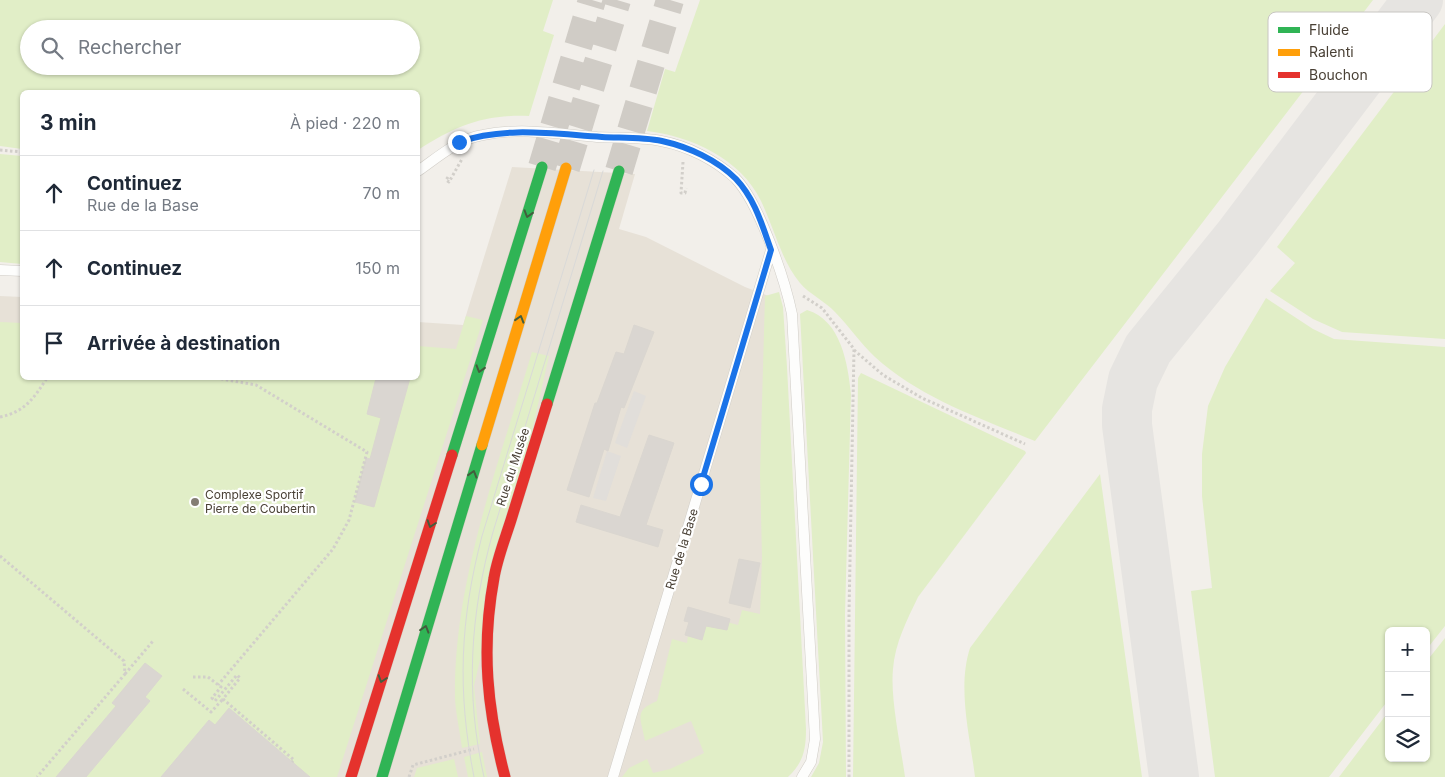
<!DOCTYPE html>
<html lang="fr">
<meta charset="utf-8">
<style>
body{margin:0;font-family:Inter,sans-serif;background:#f2f2f3;color:#1f2937}
.controls{position:absolute;right:15px;bottom:15px;display:grid;overflow:hidden;border-radius:8px;box-shadow:0 1px 4px #0004}
.controls button{width:45px;height:45px;display:grid;place-items:center;padding:0;border:0;border-bottom:1px solid #e0e1e3;background:#fff;color:#1f2937;font:25px sans-serif}
.stop{position:absolute;width:15px;height:15px;margin:-11px;border:4px solid #1a73e8;border-radius:50%;background:#fff}
.stop.end{background:#1a73e8;border-color:#fff;box-shadow:0 1px 5px #0008}
.list{margin:0;padding:0;list-style:none}
h2{display:flex;justify-content:space-between;align-items:center;height:65px;margin:0;padding:0 20px;font-size:21px}
h2 small{font-size:16px;font-weight:400;color:#747a83}
.list li{display:grid;grid-template-columns:32px 1fr auto;gap:15px;align-items:center;box-sizing:border-box;height:75px;padding:0 20px;border-top:1px solid #e0e1e3}
.list b{display:block;font-size:19px;white-space:nowrap}
.list p{margin:0;font-size:16px;white-space:nowrap;color:#747a83}
.list em{font-size:16px;font-style:normal;color:#747a83}
.icon{flex:none;width:28px;height:28px;fill:none;stroke:currentColor;stroke-width:2;stroke-linecap:round;stroke-linejoin:round}
.map{position:relative;flex:none;width:1445px;height:777px;overflow:hidden}
.search{position:absolute;background:#fff;box-shadow:0 1px 4px #0004;left:20px;top:20px;width:400px;height:55px;display:flex;align-items:center;gap:12px;box-sizing:border-box;padding:0 18px;border-radius:28px;color:#747a83;font-size:19px}
.panel{position:absolute;background:#fff;box-shadow:0 1px 4px #0004;left:20px;top:90px;width:400px;height:290px;border-radius:8px}
.map>svg:first-child{display:block}
.residential{fill:#e7e1d7}
.green{fill:#e1eec7;fill-rule:evenodd}
.parking{fill:#e1deda}
.lines{fill:none;stroke-linecap:round;stroke-linejoin:round}
.taxiway{stroke:#e6e4e1;stroke-width:50}
.building{fill:#dad6d1;stroke:#dad6d0}
.secondary-tunnel{stroke:#d0ccc6;stroke-width:28;stroke-dasharray:28 14;stroke-linecap:butt}
.highway-tunnel{stroke:#d0ccc6;stroke-width:28;stroke-dasharray:28 14;stroke-linecap:butt}
.lane-casing{stroke:#d0cdc7;stroke-width:11}
.fast-casing{stroke:#d4cec2;stroke-width:12}
.slow-casing{stroke:#d4cec2;stroke-width:12}
.jam-casing{stroke:#d4cec2;stroke-width:12}
.path{stroke:#d2cfca;stroke-width:3;stroke-dasharray:2.5 2.5;stroke-linecap:butt}
.lane{stroke:#fdfdfc;stroke-width:10}
.fast{stroke:#30b455;stroke-width:11}
.slow{stroke:#ff9f0a;stroke-width:11}
.jam{stroke:#e5322d;stroke-width:11}
.tram{stroke:#d9d9d8;stroke-width:1}
.oneway{stroke:#435d3d}
.route{stroke:#1a73e8;stroke-width:6}
.poi-dot{fill:#847d74;stroke:#fff;stroke-width:2}
.labels{text-anchor:middle;stroke-width:4.5;stroke-linejoin:round;paint-order:stroke}
.street-label{font-size:12px;fill:#494035;stroke:#fff}
.poi-label{font-size:12px;fill:#494035;stroke:#fff;text-anchor:start}
.key{fill:#fff;stroke:#c8c6c2;stroke-width:1}
.key-label{font-size:14px;fill:#494035}
</style>
<div class="map">
<svg width="1445" height="777" viewBox="0 0 1445 777">
<rect width="100%" height="100%" fill="#f2efea"/>
<path class="residential" d="M 512,167 L 635,174 L 619,229 L 646,237 L 745,287 L 771,297 L 771,653 L 746,777 L 0,777 L 0,296 L 22,297 L 22,378 L 418,378 L 418,322 L 463,325 Z"/>
<path class="green" d="M 0,0 L 553,0 L 543,31 L 554,35 L 529,116 C 484,114 455,126 418,150 L 418,92 L 22,92 L 22,149 L 0,146 ZM 29,29 L 411,29 L 411,66 L 29,66 Z
M 700,0 L 1373,0 L 1035,441 C 980,418 920,398 875,357 C 860,343 849,326 835,312 C 825,301 809,294 800,283 C 781,260 774,228 761,201 C 741,159 691,136 647,131 L 665,69 L 675,72 Z
M 1445,24 L 1445,339 L 1342,332 L 1313,319 L 1270,291 L 1295,263 L 1277,247 Z
M 0,154 L 22,156 L 22,264 L 0,262 Z
M 779,292 L 783,307 L 787,367 L 806,729 C 806,750 803,763 788,777 L 622,777 L 629,768 L 647,759 L 653,773 L 670,769 L 704,753 L 691,721 L 645,741 C 641,718 633,711 657,701 L 672,639 L 687,643 L 688,636 L 702,640 L 708,617 L 738,625 L 742,610 L 760,614 L 762,557 L 760,474 L 765,296 Z
M 1266,298 L 1313,329 L 1334,339 L 1445,347 L 1445,626 L 1426,650 L 1426,631 L 1389,631 L 1389,699 L 1329,777 L 1215,777 L 1191,591 L 1212,588 L 1202,496 L 1202,454 L 1208,406 L 1225,367 Z
M 807,310 C 841,320 848,364 851,394 L 845,614 L 846,777 L 811,777 L 819,763 L 823,742 L 800,314 Z
M 466,316 L 483,320 L 337,777 L 0,777 L 0,322 L 22,323 L 22,378 L 418,378 L 418,346 L 456,349 Z
M 532,352 L 549,356 L 474,686 L 480,744 L 462,748 C 460,732 456,715 455,699 C 453,582 499,463 532,352 Z
M 861,373 L 1025,451 L 1026,453 L 918,597 C 907,620 895,643 893,669 C 890,698 901,747 905,777 L 853,777 L 858,378 Z
M 1100,474 L 1142,777 L 975,777 C 970,736 957,688 970,648 Z
M 1445,638 L 1445,777 L 1339,777 L 1389,711 L 1389,758 L 1426,758 L 1426,662 Z
M 482,752 L 487,777 L 468,777 L 464,757 Z
M 454,759 L 458,777 L 414,777 L 417,768 Z"/>
<path class="parking" d="M 634,391 L 646,396 L 627,448 L 615,443 Z
M 607,451 L 621,456 L 606,501 L 593,498 Z"/>
<g class="lines">
<path class="taxiway" d="M 1174,777 L 1127,425 L 1127,409 L 1133,380 L 1148,349 L 1238,238 L 1418,0"/>
</g>
<path class="building" d="M 634,325 L 654,332 L 624,408 L 621,407 L 608,451 L 604,449 L 589,497 L 567,490 L 595,403 L 597,403 L 616,352 L 624,354 Z
M 376,378 L 410,378 L 374,507 L 355,502 L 366,458 L 370,459 L 381,418 L 367,414 Z
M 649,435 L 674,443 L 646,525 L 663,530 L 658,547 L 576,522 L 581,505 L 620,517 Z
M 739,559 L 760,563 L 750,608 L 729,603 Z
M 688,607 L 730,619 L 727,630 L 706,626 L 702,640 L 685,635 L 689,622 L 684,621 Z
M 145,663 L 162,676 L 145,697 L 150,701 L 86,777 L 56,777 L 116,706 L 112,703 Z
M 229,708 L 310,777 L 161,777 L 209,720 L 215,725 Z"/>
<g class="lines">
<path class="secondary-tunnel" d="M 619,171 L 670,0"/>
<path class="highway-tunnel" d="M 542,167 L 592,0
M 566,168 L 617,0"/>
<defs>
<path id="lane" d="M 418,171 C 438,157 458,139 483,135 C 520,127 560,134 597,137 C 618,138 641,137 661,141 C 688,146 715,160 735,178 C 759,202 785,280 792,314 L 815,739 L 811,762 L 802,777
M 0,270 L 22,271
M 613,777 L 771,250"/>
<path id="fast" d="M 547,404 L 619,171
M 452,455 L 542,167
M 382,777 L 482,445"/>
<path id="slow" d="M 482,445 L 566,168"/>
<path id="jam" d="M 351,777 L 452,455
M 505,777 C 487,709 481,648 494,578 C 497,559 505,539 511,520 C 523,481 535,443 547,404"/>
</defs>
<use href="#lane" class="lane-casing"/>
<use href="#fast" class="fast-casing"/>
<use href="#slow" class="slow-casing"/>
<use href="#jam" class="jam-casing"/>
<path class="path" d="M 0,150 L 22,152
M 683,162 L 681,193 L 685,193 L 686,188
M 448,177 L 446,180 L 449,182 L 462,159
M 803,296 L 822,308 L 854,349 L 849,613 L 849,777
M 854,350 L 883,375 L 922,398 L 1025,444
M 216,378 L 256,385 L 367,452 L 349,520 L 333,549 L 218,685
M 0,417 C 25,412 34,398 47,378
M 0,556 L 124,661 L 125,674 L 37,777
M 125,674 L 153,641
M 193,677 L 208,677 L 221,687 L 212,698 L 215,701 L 237,675 L 240,678 L 223,699 L 294,760 L 292,762
M 183,689 L 211,712 L 223,699
M 409,777 L 413,765 L 474,749"/>
<use href="#lane" class="lane"/>
<use href="#fast" class="fast"/>
<use href="#slow" class="slow"/>
<use href="#jam" class="jam"/>
<path class="tram" d="M 474,777 C 457,691 460,620 482,536 L 594,170
M 484,777 C 465,694 470,614 493,532 L 603,171"/>
</g>
<defs><path id="oneway-chevron" d="M-2-3.5L2.5 0L-2 3.5" fill="none" stroke-width="1.6" stroke-linecap="round" stroke-linejoin="round" transform="scale(1.25)"/></defs>
<g class="oneway">
<use href="#oneway-chevron" transform="translate(528 214) rotate(107)"/>
<use href="#oneway-chevron" transform="translate(520 319) rotate(-73)"/>
<use href="#oneway-chevron" transform="translate(480 369) rotate(107)"/>
<use href="#oneway-chevron" transform="translate(473 474) rotate(-73)"/>
<use href="#oneway-chevron" transform="translate(431 524) rotate(108)"/>
<use href="#oneway-chevron" transform="translate(425 629) rotate(-73)"/>
<use href="#oneway-chevron" transform="translate(382 679) rotate(108)"/>
</g>
<g class="lines">
<path class="route" d="M 459,142 C 506,126 553,134 602,137 C 621,138 643,137 662,141 C 689,147 717,160 736,179 C 755,199 762,225 771,250 L 701,484"/>
</g>
<circle class="poi-dot" cx="195" cy="502" r="5"/>
<g class="labels">
<g class="street-label">
<text transform="translate(513 467) rotate(-72)" y="4">Rue du Musée</text>
<text transform="translate(682 549) rotate(-73)" y="4">Rue de la Base</text>
</g>
<g class="poi-label">
<text x="205" y="499">Complexe Sportif<tspan x="205" dy="14">Pierre de Coubertin</tspan></text>
</g>
</g>
<rect x="1268" y="12" width="164" height="80" rx="8" class="key"/>
<rect x="1278" y="27" width="22" height="6" fill="#30b455"/>
<rect x="1278" y="49" width="22" height="7" fill="#ff9f0a"/>
<rect x="1278" y="72" width="22" height="6" fill="#e5322d"/>
<g class="key-label">
<text x="1309" y="35">Fluide</text>
<text x="1309" y="57">Ralenti</text>
<text x="1309" y="80">Bouchon</text>
</g>
</svg>
<div class="controls">
<button>+</button>
<button>−</button>
<button><svg class="icon" aria-label="layers" viewBox="0 0 24 24"><path d="M12 4l9 5-9 5-9-5zM3 14l9 5 9-5"/></svg></button>
</div>
<div class="stop" style="left:701px;top:484px"></div>
<div class="stop end" style="left:459px;top:142px"></div>
<div class="search"><svg class="icon" aria-label="search" viewBox="0 0 24 24"><circle cx="10" cy="10" r="6"/><path d="M15 15l6 6"/></svg>Rechercher</div>
<section class="panel">
<h2>3 min<small>À pied · 220 m</small></h2>
<ul class="list">
<li><svg class="icon" aria-label="ahead" viewBox="0 0 24 24"><path d="M12 20V5M6 11l6-6 6 6"/></svg><div><b>Continuez</b><p>Rue de la Base</p></div><em>70 m</em></li>
<li><svg class="icon" aria-label="ahead" viewBox="0 0 24 24"><path d="M12 20V5M6 11l6-6 6 6"/></svg><div><b>Continuez</b></div><em>150 m</em></li>
<li><svg class="icon" aria-label="arrive" viewBox="0 0 24 24"><path d="M6 21V4h12l-3 4 3 4H6"/></svg><div><b>Arrivée à destination</b></div></li>
</ul>
</section>
</div>
